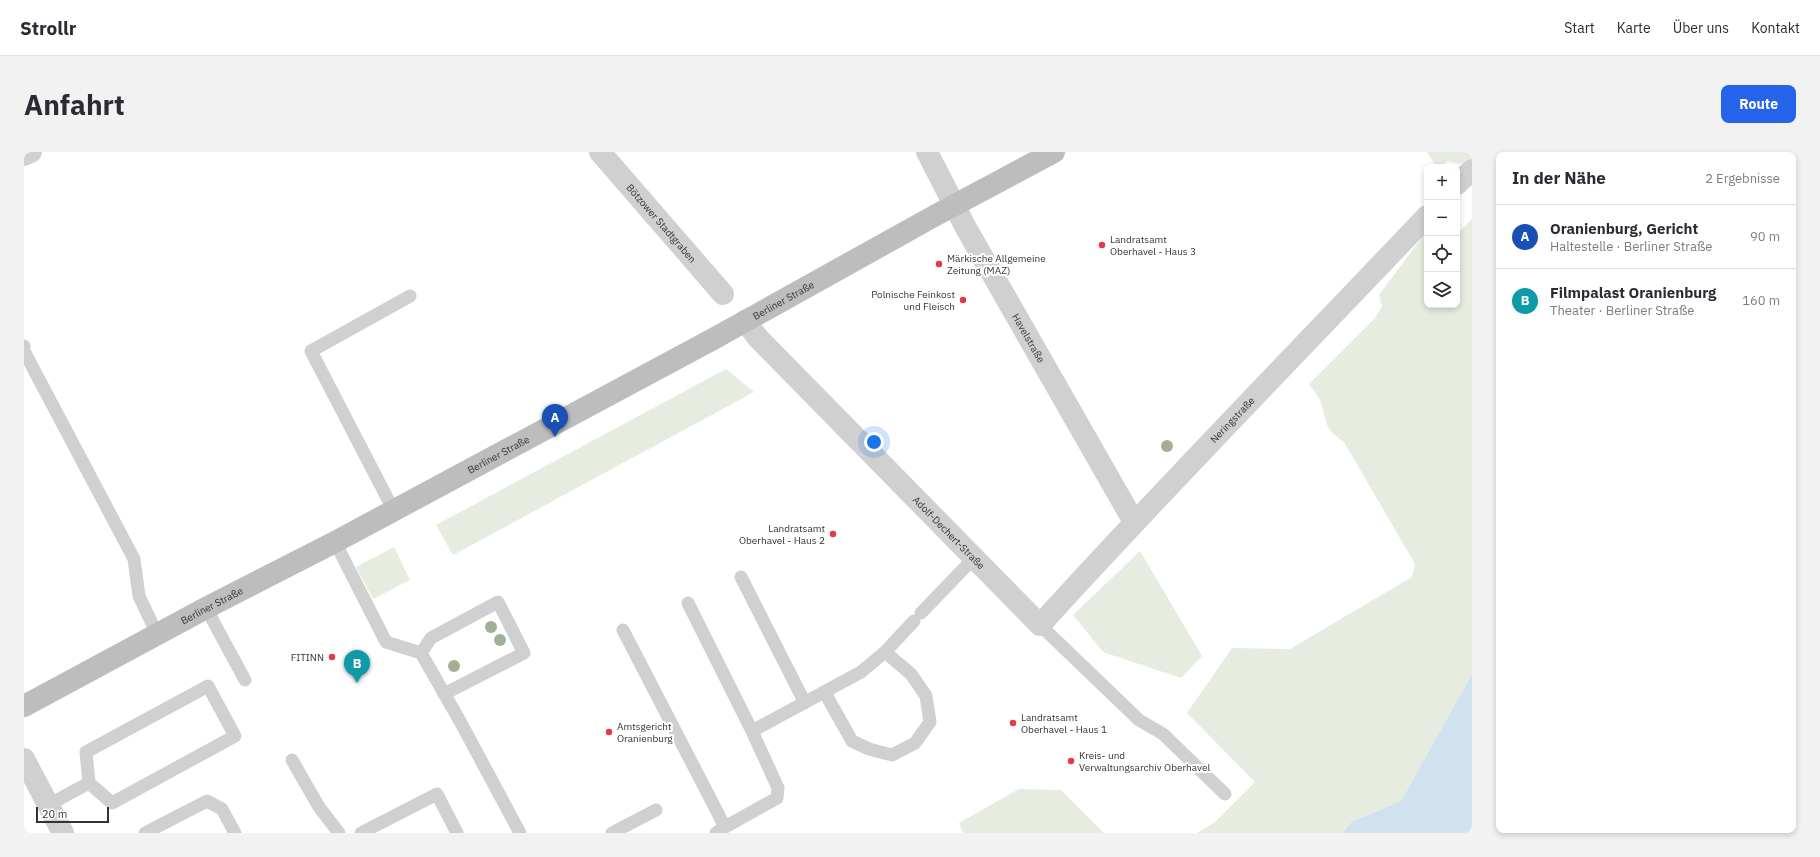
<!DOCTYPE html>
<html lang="de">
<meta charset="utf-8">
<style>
body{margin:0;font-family:"IBM Plex Sans",sans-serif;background:#f2f2f3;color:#2b2b33}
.controls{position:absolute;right:12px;top:12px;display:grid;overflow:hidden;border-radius:8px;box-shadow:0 2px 6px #0003}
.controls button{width:36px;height:36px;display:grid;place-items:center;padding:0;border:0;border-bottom:1px solid #e1e1e2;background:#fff;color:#2b2b33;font:20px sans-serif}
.scale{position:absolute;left:12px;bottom:10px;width:73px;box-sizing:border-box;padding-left:4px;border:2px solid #333;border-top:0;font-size:11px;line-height:14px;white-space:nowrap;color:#333;-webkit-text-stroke:3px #fff;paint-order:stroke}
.you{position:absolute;left:850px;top:290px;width:14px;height:14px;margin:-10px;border:3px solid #fff;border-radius:50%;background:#1a73e8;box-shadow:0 0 0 6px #1a73e833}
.badge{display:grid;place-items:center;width:26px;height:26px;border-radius:50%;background:#2563eb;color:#fff;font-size:13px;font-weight:700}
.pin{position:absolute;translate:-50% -33px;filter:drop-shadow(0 1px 2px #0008)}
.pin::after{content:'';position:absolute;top:21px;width:14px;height:12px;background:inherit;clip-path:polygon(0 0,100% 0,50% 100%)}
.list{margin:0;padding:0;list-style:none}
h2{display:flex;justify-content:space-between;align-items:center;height:52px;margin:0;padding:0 16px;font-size:17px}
h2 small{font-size:13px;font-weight:400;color:#7c7c81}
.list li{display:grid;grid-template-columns:26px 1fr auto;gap:12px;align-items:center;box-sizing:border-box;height:64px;padding:0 16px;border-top:1px solid #e1e1e2}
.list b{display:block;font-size:15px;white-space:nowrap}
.list p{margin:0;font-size:13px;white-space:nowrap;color:#7c7c81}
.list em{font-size:13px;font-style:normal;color:#7c7c81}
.icon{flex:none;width:22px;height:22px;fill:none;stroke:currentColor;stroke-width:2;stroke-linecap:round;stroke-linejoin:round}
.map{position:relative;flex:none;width:1448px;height:681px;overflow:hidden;border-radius:8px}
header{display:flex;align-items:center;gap:24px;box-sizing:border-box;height:56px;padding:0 20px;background:#fff;border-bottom:1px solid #e1e1e2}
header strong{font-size:19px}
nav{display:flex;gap:22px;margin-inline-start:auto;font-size:14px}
.intro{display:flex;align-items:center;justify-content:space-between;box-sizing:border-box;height:96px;padding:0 24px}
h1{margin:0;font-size:28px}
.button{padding:10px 18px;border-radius:8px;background:#2563eb;color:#fff;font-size:14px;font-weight:700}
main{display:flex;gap:24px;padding:0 24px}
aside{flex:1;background:#fff;border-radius:8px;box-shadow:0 2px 6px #0003}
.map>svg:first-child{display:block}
.green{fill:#e6ecdf}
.water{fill:#cfe2ee}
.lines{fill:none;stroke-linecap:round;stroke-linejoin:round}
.lane{stroke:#d0d0d0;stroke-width:13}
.street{stroke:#d0d0d0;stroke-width:22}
.secondary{stroke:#bdbdbd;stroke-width:22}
.tree{fill:#a2b095}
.poi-dot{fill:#e63946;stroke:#fff;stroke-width:1.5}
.labels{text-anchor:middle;stroke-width:4;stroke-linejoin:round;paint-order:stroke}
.street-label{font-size:10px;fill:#333;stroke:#fff}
.poi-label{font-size:10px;fill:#333;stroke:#fff;text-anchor:start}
</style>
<header>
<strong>Strollr</strong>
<nav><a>Start</a><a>Karte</a><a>Über uns</a><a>Kontakt</a></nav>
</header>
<div class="intro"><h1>Anfahrt</h1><a class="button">Route</a></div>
<main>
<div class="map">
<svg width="1448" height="681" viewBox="0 0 1448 681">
<rect width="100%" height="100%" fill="#fff"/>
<path class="green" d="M 1403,0 L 1448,0 L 1448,6 L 1443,13 L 1423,9 L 1417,15 L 1412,15 Z
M 1448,67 L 1448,522 L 1377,649 L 1327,670 L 1319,681 L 1173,681 L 1191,670 L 1231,630 L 1163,561 L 1208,496 L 1266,497 L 1388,425 L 1391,412 L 1320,290 C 1302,278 1303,273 1298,254 C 1297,247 1289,238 1285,232 L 1351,166 L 1358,154 L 1355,143 L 1396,88 L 1400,76 L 1403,73 L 1403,153 L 1433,153 L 1433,75 L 1437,78 Z
M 702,217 L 730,240 L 429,403 L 412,373 Z
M 370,395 L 386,428 L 349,447 L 332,415 Z
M 1116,399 L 1178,504 L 1157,526 L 1079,500 L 1049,463 Z
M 995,637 L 1037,638 L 1080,681 L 939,681 L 935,671 Z"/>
<path class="water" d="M 1448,522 L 1448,681 L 1319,681 L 1327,670 L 1377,649 Z"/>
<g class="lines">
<path class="lane" d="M 0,194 L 0,199 L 110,407 L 115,444 L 133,482
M 370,359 L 287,199 L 386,144
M 311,390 L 362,490 L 397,501 L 437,571 L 496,681
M 717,425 L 781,551
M 664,451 L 728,579 L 837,520 L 861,500 L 890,469
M 182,456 L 221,528
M 897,461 L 949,407
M 1016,473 L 1115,568 L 1139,582 L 1201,642
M 599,478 L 701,675 L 692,681
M 397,501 L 407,486 L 474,450 L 500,501 L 420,542
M 801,541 L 828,589 L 845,597 L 868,603 L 891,591 L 906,570 L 902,544 L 887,522 L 861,500
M 268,608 L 295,655 L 315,681
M 24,653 L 65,631 L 88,651 L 211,584 L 184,534 L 62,600 L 65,631
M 701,675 L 753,646 L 754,636 L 728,579
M 121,681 L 183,649 L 198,657 L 211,681
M 337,681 L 413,642 L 433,681
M 588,681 L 632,658"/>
<g class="street">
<path id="s1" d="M 576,0 L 699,142"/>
<path id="s2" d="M 903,0 L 942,76 L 1110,370"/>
<path d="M 0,3 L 7,0"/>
<path d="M 1433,32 L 1448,18"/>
<path id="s3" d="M 721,169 L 734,186 L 1016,473 C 1142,334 1274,200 1403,64"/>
<path d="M 0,607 L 39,681"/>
</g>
<path class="secondary" id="s4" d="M 0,554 L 182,456 L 311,390 L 691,186 L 912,63 L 1030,0"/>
</g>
<g class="tree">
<circle cx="1143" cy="294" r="6"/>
<circle cx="467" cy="475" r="6"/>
<circle cx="476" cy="488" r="6"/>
<circle cx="430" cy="514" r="6"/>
</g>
<g class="poi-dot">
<circle cx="1078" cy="93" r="4"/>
<circle cx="915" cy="112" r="4"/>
<circle cx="939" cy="148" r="4"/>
<circle cx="809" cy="382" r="4"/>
<circle cx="308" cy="505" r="4"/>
<circle cx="989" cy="571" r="4"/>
<circle cx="585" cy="580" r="4"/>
<circle cx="1047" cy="609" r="4"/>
</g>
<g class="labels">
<g class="street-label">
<text dy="4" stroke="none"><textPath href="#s1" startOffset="94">Bötzower Stadtgraben</textPath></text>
<text dy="4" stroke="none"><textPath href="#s4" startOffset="861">Berliner Straße</textPath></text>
<text dy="4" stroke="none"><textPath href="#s2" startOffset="212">Havelstraße</textPath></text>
<text dy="4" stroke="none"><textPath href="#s3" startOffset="705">Neringstraße</textPath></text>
<text dy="4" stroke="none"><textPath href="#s4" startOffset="537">Berliner Straße</textPath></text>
<text dy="4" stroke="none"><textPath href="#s3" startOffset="294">Adolf-Dechert-Straße</textPath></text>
<text dy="4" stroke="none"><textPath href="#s4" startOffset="213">Berliner Straße</textPath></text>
</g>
<g class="poi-label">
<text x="1086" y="91">Landratsamt<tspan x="1086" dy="12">Oberhavel - Haus 3</tspan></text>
<text x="923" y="110">Märkische Allgemeine<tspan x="923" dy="12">Zeitung (MAZ)</tspan></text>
<text x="931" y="146" text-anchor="end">Polnische Feinkost<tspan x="931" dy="12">und Fleisch</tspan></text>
<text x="801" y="380" text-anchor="end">Landratsamt<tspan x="801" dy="12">Oberhavel - Haus 2</tspan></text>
<text x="300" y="509" text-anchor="end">FITINN</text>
<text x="997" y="569">Landratsamt<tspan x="997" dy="12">Oberhavel - Haus 1</tspan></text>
<text x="593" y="578">Amtsgericht<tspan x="593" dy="12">Oranienburg</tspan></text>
<text x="1055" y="607">Kreis- und<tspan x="1055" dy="12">Verwaltungsarchiv Oberhavel</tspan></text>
</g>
</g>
</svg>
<div class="controls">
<button>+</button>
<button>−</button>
<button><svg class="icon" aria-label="locate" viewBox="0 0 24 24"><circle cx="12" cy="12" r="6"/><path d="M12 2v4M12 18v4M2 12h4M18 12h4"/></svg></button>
<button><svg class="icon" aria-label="layers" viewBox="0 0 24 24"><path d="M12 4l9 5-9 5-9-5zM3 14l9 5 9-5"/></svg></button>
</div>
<div class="scale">20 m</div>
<div class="you"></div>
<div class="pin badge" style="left:531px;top:285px;background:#1a4fb4">A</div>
<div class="pin badge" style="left:333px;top:531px;background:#0f9aa8">B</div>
</div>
<aside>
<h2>In der Nähe<small>2 Ergebnisse</small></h2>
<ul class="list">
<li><span class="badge" style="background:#1a4fb4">A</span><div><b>Oranienburg, Gericht</b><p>Haltestelle · Berliner Straße</p></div><em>90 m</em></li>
<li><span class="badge" style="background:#0f9aa8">B</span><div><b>Filmpalast Oranienburg</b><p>Theater · Berliner Straße</p></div><em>160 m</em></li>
</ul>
</aside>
</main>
